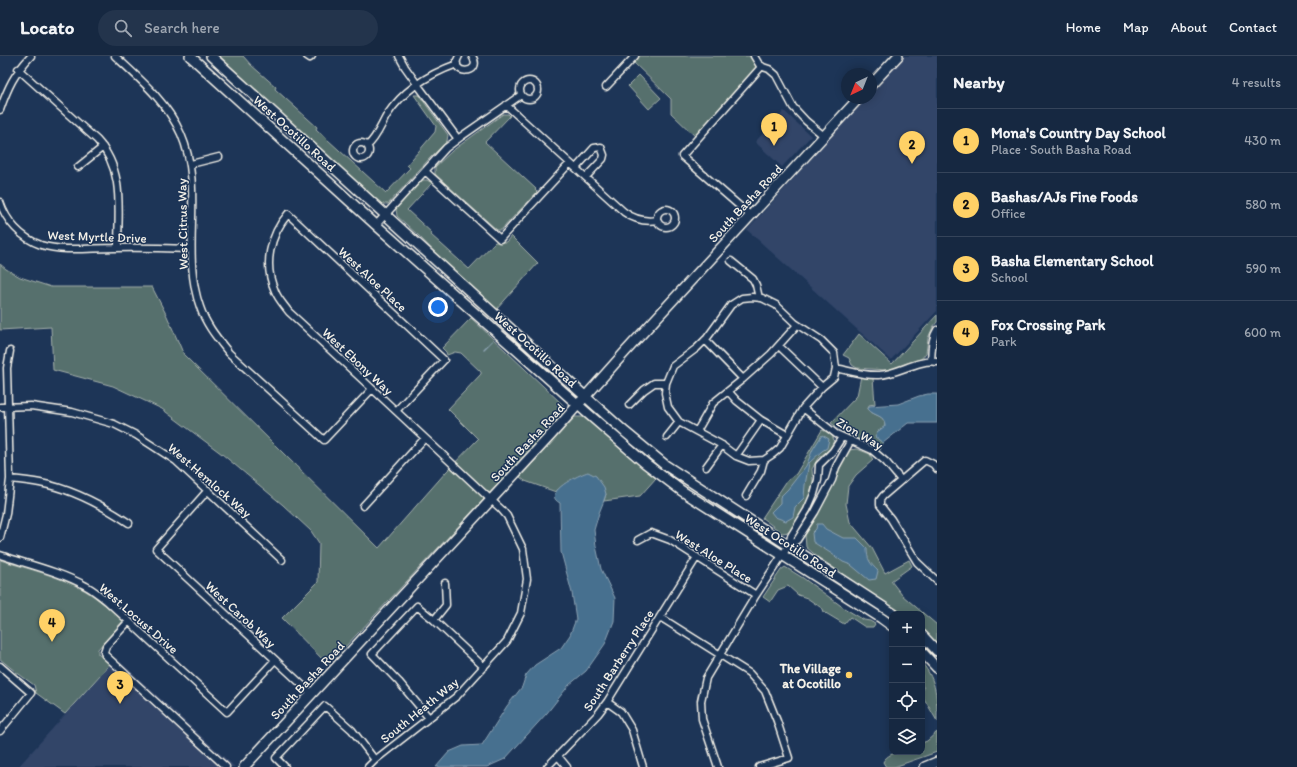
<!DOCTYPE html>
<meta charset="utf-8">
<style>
body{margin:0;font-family:Itim,sans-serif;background:#23344c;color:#f1f3f6}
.controls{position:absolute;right:12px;bottom:12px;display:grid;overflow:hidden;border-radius:8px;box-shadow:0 2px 10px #0003}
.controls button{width:36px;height:36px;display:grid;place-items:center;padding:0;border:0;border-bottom:1px solid #35445a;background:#162841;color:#f1f3f6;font:20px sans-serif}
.compass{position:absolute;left:841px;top:12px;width:36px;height:36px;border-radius:50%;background:#162841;box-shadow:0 2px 10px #0003;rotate:223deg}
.you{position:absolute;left:438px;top:251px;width:14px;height:14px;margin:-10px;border:3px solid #fff;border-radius:50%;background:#1a73e8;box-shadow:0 0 0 6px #1a73e833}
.badge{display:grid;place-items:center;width:26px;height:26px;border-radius:50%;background:#ffd166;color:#111;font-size:13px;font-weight:700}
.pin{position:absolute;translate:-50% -33px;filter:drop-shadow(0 1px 2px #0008)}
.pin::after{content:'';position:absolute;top:21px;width:14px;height:12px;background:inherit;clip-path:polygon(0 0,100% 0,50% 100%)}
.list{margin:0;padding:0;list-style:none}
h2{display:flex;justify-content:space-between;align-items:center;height:52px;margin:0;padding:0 16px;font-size:17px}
h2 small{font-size:13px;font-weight:400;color:#9ea6b1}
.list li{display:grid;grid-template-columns:26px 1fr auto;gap:12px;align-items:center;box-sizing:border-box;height:64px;padding:0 16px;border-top:1px solid #35445a}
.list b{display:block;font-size:15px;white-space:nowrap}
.list p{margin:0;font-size:13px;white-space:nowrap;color:#9ea6b1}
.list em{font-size:13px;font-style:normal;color:#9ea6b1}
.icon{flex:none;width:22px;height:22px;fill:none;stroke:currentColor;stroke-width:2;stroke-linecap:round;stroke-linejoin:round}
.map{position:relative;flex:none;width:937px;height:711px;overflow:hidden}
header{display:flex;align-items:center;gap:24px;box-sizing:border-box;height:56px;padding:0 20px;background:#162841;border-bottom:1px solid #35445a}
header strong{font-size:19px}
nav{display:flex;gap:22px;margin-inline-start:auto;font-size:14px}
.search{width:280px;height:36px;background:#23344c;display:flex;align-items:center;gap:10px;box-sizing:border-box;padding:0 14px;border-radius:22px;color:#9ea6b1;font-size:15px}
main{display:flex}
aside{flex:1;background:#162841}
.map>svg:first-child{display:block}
.built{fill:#304468}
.green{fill:#56706d;stroke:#a5b0aa}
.water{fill:#476f8f;stroke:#8ca3b3}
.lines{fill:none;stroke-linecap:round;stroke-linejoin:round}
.stream{stroke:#8ca3b3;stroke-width:1.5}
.street-casing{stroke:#f4f1e8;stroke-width:9}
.secondary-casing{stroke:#f4f1e8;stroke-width:12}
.street{stroke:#1d3557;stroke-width:6}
.secondary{stroke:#1d3557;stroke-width:9}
.poi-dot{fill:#ffd166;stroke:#1d3557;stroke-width:1.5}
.labels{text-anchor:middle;stroke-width:3;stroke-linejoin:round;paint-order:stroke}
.street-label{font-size:13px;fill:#f4f1e8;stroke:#1d3557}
.poi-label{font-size:13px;font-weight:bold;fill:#f4f1e8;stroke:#1d3557;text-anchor:end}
</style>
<header>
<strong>Locato</strong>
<div class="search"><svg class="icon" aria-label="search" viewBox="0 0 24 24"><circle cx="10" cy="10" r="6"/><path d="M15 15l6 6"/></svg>Search here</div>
<nav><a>Home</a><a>Map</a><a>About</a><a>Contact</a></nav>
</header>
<main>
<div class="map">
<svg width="937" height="711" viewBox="0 0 937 711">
<rect width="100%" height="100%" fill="#1d3557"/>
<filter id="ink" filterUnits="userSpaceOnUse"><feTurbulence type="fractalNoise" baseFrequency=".025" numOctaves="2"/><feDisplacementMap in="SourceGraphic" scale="8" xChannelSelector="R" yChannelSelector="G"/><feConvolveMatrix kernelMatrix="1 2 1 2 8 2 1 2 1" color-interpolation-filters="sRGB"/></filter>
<g filter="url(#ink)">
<path class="built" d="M 904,0 L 937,0 L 937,255 L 891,304 L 747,174 L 866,42 L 871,42 L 871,36 Z
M 784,55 L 811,80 L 782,111 L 755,86 Z
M 116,602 L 235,711 L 18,711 Z"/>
<path class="green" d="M 219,0 L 243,0 L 251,9 L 276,31 L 275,33 L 317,71 L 316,73 L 386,137 L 410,112 L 407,109 L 435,76 L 436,70 L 414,39 L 419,39 L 448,79 L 447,85 L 430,102 L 388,148 L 381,148 Z
M 635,0 L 755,0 L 762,10 L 698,83 L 671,57 L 671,43 L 631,4 Z
M 639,19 L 661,42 L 649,53 L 628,30 Z
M 503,58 L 508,58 L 510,60 L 485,86 L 536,133 L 535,134 L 537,136 L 501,174 L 497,174 L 435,118 L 435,111 L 452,95 Z
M 422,124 L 427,124 L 432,127 L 407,154 L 432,177 L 431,179 L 469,213 L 495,186 L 506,186 L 511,180 L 538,207 L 496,254 L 443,205 L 419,180 L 397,160 L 396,153 Z
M 0,208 L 6,213 L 20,221 L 51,231 L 152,231 L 167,260 L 184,299 L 379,492 L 446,416 L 478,383 L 448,353 L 481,318 L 481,316 L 461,297 L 455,296 L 447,299 L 446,296 L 442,292 L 471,262 L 561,347 C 565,351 565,355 562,360 L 328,609 L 282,562 L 318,526 L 319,487 L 311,475 L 283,449 L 222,398 L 162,353 L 113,330 L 53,314 L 51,271 L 0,274 Z
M 937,259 L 937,266 L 933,271 L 928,282 L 926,297 L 921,303 L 907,307 L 896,312 L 886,314 L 857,312 L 852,309 L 849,302 L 843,299 L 859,278 L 892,308 Z
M 861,320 L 873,322 L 875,348 L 869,349 L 868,353 C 874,361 885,358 885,370 L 882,373 L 877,376 L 879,384 L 883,387 L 880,394 L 842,375 L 831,367 L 857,340 Z
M 575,361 L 585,361 L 625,397 L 656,422 L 640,440 L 604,445 L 606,438 L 558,433 L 556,436 L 525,425 L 520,421 Z
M 822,374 L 832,378 L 834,385 L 829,394 L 818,402 L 812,413 L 813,425 L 810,438 L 803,453 L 790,476 L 782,477 L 762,462 L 786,426 L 796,418 Z
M 857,393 L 870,398 L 873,404 L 856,419 L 848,430 L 846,448 L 850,466 L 872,492 L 885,517 L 909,504 L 912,510 L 891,525 L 902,539 L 937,569 L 937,588 L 922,573 L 922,558 L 901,558 L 819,502 L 806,491 L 805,479 L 836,421 L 848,394 Z
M 0,504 C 28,513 59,520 84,534 C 99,543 111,554 123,565 L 98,593 L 98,598 L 110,608 L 65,658 L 36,637 L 34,629 L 16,616 L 0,603 Z
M 785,511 L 803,522 L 844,552 L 864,564 L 870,565 L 875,568 L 873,571 L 865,571 L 850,561 L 844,568 L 824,556 L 823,553 L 807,542 L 798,539 L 788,530 L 778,534 L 770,546 L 763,541 L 781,514 Z
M 922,607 C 937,625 937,642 937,665 L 922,639 L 922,635 L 924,632 L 922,629 Z
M 937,676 L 937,696 L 894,711 L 886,711 L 883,706 C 890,693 910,696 922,696 L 922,687 L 927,685 Z"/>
<path class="water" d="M 928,338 L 937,338 L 937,367 L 908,367 L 883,387 L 875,381 L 877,376 L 885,370 C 885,358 874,361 868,353 L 869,350 L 898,348 L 919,340 Z
M 822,379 L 829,383 L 827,392 L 822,395 L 809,407 L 805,429 L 804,442 L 795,451 L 793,461 L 786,465 L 775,461 L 771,456 L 780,447 L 780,441 L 788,433 L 806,410 L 813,393 Z
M 588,416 L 596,420 L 604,431 L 606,438 L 603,447 L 599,457 L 594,474 L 596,490 L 601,513 L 615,542 L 614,565 L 605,588 L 586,615 L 569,629 L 547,657 L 505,703 L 487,711 L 436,711 L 449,696 L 463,690 L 482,689 L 507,650 L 522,631 L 526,619 L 535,609 L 561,592 L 570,579 L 576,563 L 572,537 L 561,496 L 560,447 C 540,437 580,418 588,416 Z
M 817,468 L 822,468 L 826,473 L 843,482 L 857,482 L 867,492 C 867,504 870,507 878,515 L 876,523 L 869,524 L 851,509 L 843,506 L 832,498 L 813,486 L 812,477 L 816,473 Z"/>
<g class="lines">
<path class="stream" d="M 484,293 L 492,285"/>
<defs>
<path id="street" d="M 115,0 C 140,23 167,46 181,78 C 205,133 180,195 200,251 C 206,269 218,283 229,297 L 324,384 L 372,333
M 307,0 L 310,2 L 312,0
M 399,0 L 405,11 L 417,28 L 458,83
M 459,0 C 447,20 485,19 472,0
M 754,0 L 760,10 L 769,13 L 776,19 L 793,51 L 806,65 L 824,80
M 18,13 L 97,84 C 125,114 118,154 118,192
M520 34a9 9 0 1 1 18 0a9 9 0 1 1-18 0Z
M 606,31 L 635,0
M 506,49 L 624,156 C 635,164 645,166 657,164
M 0,54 C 8,31 14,18 31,0
M353 95a8 8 0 1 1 16 0a8 8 0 1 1-16 0Z
M 367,90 C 377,82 381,69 387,59 C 404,33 429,18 457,8
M 191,108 L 219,101
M 78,111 L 103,91
M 576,112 L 594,92 L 601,91 L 604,99 L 603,103 L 586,121
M 425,115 L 500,183 L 570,107
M 0,146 C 6,165 21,182 41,189 C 63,196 90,192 114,192 C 140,191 165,192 191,193
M657 162a9 9 0 1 1 18 0a9 9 0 1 1-18 0Z
M 751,160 L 682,100 L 762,10
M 376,169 L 446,92 L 462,80 L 521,39
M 731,205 L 753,223 L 756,229 L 759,242
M 752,241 L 762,242 L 776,249 L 795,267 L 821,284 L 834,297 L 836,312 L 834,321 L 822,331 L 803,352 L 780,392 L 773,398 L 764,404 L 749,405 L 736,400 L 720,388 L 679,366 L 668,351 L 665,337 L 666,327 L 673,310 L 697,292 L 707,282 L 731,249 L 742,242 Z
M 705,284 L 743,323
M 779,290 L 822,331
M 931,305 C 932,295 931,283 937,274
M 836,312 C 850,315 865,320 879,319 C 899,318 917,303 937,306
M 728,335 L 737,345 L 761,364 L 787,379
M 629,349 L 644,334 L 654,327 L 666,327
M 0,351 L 31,350 L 72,356 L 114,368 L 136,379 L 176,405 L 282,504
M 803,352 L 836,378 L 872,394 L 886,406 L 901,424
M 697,375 L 713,347 L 743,323 L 771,298 L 797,269
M 667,381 L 679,366
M 736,400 L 761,364
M 706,411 L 722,389
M 937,413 L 933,408 L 925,404 L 883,440 L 880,444 L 880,449 L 891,463 L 917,506 L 937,525
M 10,423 C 20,424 30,425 40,427 C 73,433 102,449 129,467
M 208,434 L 156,493 L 312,638
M 746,440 L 761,415 L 764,404
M 363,450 L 425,382
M 0,482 L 6,458 L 10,423 L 7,312 L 10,295
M 638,484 L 651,477 L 670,484 L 756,539
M 789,489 L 797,484 L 815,456 L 832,424 L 836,411 L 851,384
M 0,499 C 27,508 61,516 86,530 C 94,534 100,540 107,545 L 227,656 L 275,604
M 660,561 L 749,617 L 765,635 L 777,665 L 789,702 L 759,711
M 434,564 L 446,549 L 445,527
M 129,565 L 106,590 L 104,596 L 105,599 L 226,711
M 0,610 L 31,637 L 0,675
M 607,646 L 621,656 L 632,674 L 643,711
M 429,662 L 399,626 L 372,598 L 417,550 L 434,564 L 484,611
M 558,700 L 567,711
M 285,711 L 276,702 L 325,650 L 352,674 L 375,704
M 368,711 L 375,704 L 457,640 L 507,585 L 521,557 L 527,523 L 523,493 L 507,460 L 501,453 L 491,444 C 424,381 357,318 289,256 C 284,249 278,243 275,235 C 263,209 270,179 288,158 L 444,304 L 396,355
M 547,711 L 598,658 L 607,646 L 697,501
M 718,711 L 702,663 L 701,645 L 706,622 L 756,539 L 789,489 L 791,480 L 807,454 L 814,438 L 818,424 L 819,409 L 833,395 L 842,381"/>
<path id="secondary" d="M 190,0 L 376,169 L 586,356 L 645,407 L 682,435 L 881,562 L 892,570
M 211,0 L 578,334 L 625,376 L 665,409 L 894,558
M 871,29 L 898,0
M 922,579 L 937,595
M 922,596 L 937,612
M 244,711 L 551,379 L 626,295 L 859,42
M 925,711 L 937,706"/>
</defs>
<use href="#street" class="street-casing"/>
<use href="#secondary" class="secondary-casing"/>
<use href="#street" class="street"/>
<use href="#secondary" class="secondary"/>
</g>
</g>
<circle class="poi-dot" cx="849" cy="619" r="4"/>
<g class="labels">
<g class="street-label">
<text transform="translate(295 77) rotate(42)" y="5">West Ocotillo Road</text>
<text transform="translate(745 147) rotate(-47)" y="5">South Basha Road</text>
<text transform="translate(182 168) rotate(-91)" y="5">West Citrus Way</text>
<text transform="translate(97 180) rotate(2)" y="5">West Myrtle Drive</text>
<text transform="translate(373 223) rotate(43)" y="5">West Aloe Place</text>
<text transform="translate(536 293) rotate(42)" y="5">West Ocotillo Road</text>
<text transform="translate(358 305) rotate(43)" y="5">West Ebony Way</text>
<text transform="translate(860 377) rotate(30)" y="5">Zion Way</text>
<text transform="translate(527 386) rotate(-47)" y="5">South Basha Road</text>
<text transform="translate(210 424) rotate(41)" y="5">West Hemlock Way</text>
<text transform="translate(791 489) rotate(33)" y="5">West Ocotillo Road</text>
<text transform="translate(714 500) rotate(32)" y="5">West Aloe Place</text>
<text transform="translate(241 558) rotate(43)" y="5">West Carob Way</text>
<text transform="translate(139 562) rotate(41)" y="5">West Locust Drive</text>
<text transform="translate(618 604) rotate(-57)" y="5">South Barberry Place</text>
<text transform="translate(307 624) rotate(-47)" y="5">South Basha Road</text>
<text transform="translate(419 654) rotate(-39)" y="5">South Heath Way</text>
</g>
<g class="poi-label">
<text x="841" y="617">The Village<tspan x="841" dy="15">at Ocotillo</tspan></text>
</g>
</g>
</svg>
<div class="controls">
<button>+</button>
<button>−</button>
<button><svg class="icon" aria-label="locate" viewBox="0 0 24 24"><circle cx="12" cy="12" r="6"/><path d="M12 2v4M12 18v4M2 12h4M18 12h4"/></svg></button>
<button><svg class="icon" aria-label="layers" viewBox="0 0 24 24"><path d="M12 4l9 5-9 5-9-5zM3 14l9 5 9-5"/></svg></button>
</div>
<svg class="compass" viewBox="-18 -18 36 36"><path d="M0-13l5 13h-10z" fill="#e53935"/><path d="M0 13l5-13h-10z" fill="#9ea6b1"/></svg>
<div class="you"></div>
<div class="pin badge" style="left:774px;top:90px">1</div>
<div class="pin badge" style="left:912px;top:108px">2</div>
<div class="pin badge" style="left:120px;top:648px">3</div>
<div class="pin badge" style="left:52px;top:586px">4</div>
</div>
<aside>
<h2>Nearby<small>4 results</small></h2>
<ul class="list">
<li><span class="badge">1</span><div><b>Mona's Country Day School</b><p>Place · South Basha Road</p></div><em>430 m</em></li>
<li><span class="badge">2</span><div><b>Bashas/AJs Fine Foods</b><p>Office</p></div><em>580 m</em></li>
<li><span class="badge">3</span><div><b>Basha Elementary School</b><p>School</p></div><em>590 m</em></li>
<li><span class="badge">4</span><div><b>Fox Crossing Park</b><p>Park</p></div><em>600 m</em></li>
</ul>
</aside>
</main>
